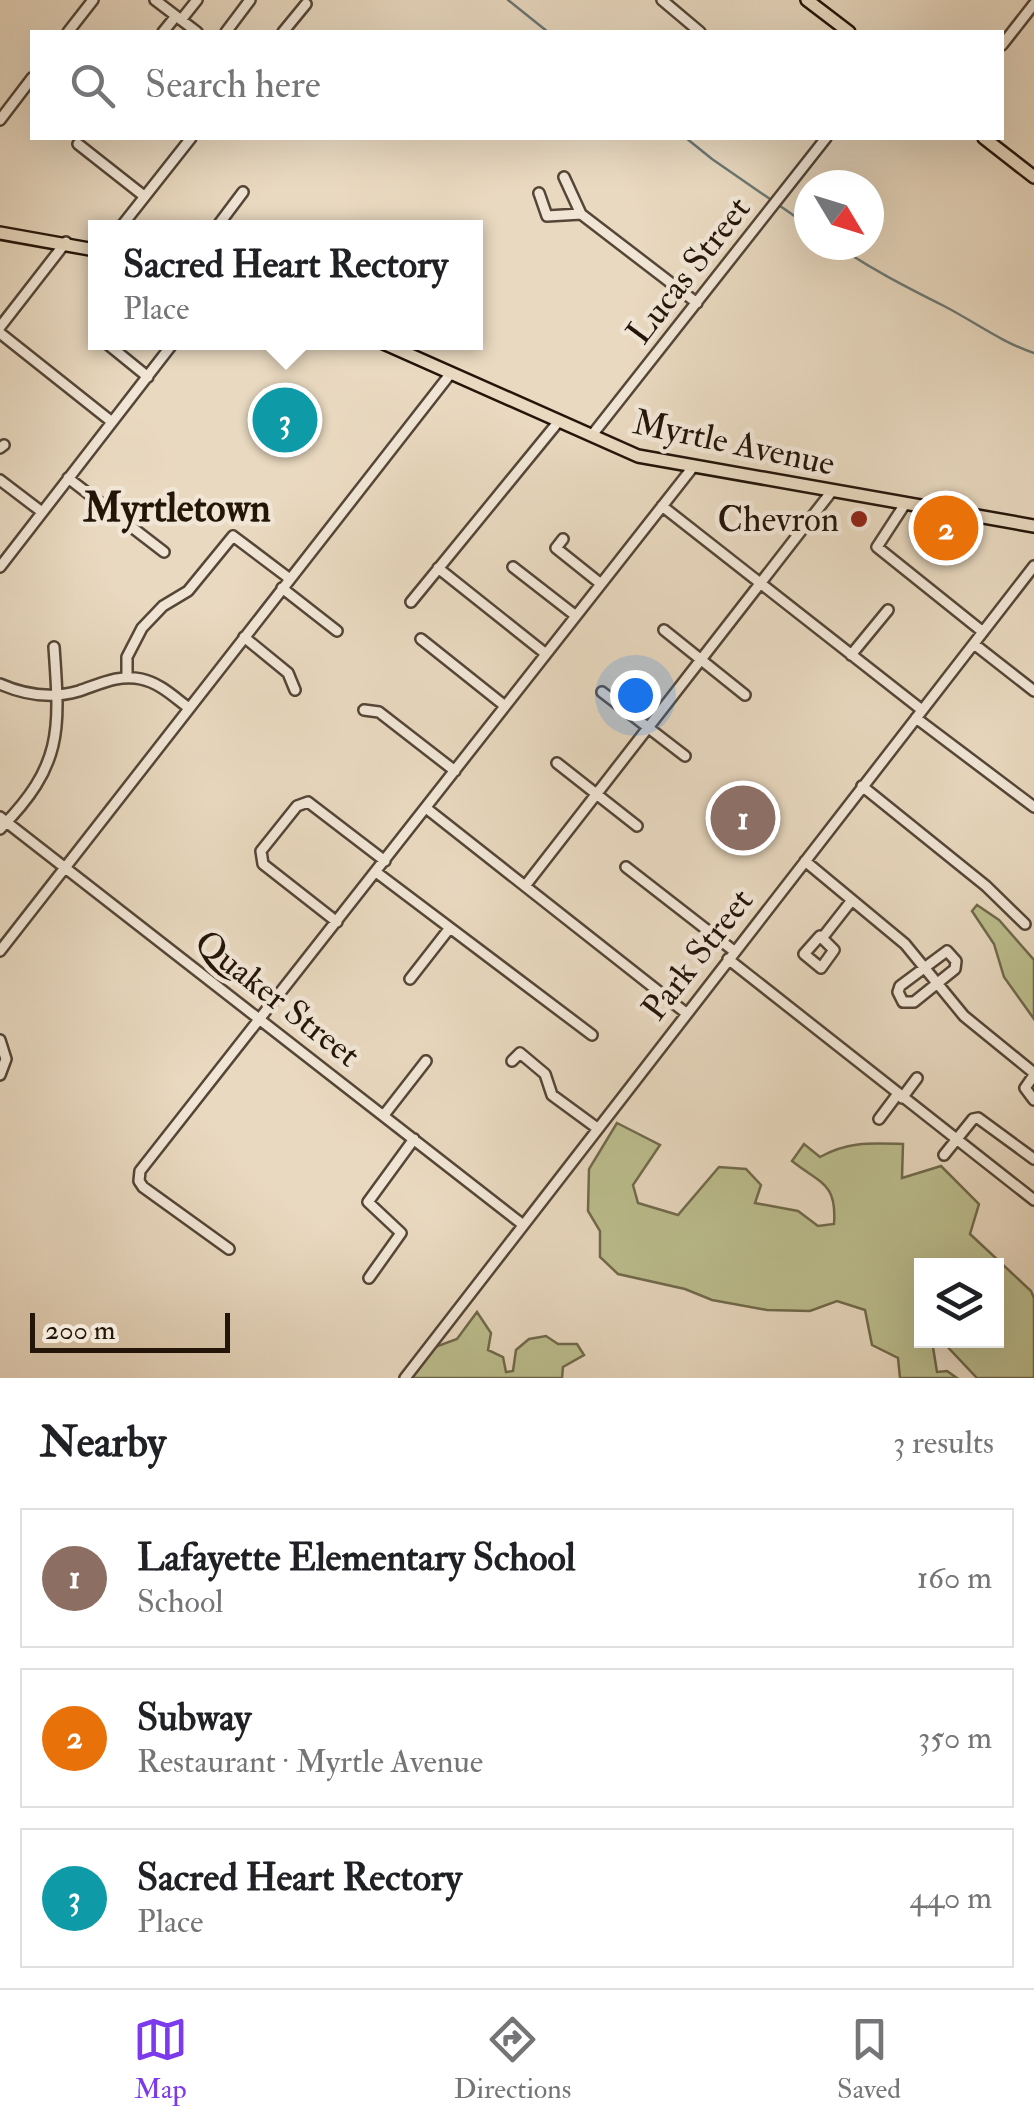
<!DOCTYPE html>
<meta charset="utf-8">
<style>
body{margin:0;font-family:"IM FELL Double Pica",serif;background:#f6f6f6;color:#202124}
.controls{position:absolute;right:30px;bottom:30px;display:grid;overflow:hidden;border-radius:0px;box-shadow:0 10px 40px #0002}
.controls button{width:90px;height:90px;display:grid;place-items:center;padding:0;border:0;border-bottom:2px solid #e0e0e0;background:#fff;color:#202124;font:50px sans-serif}
.compass{position:absolute;left:794px;top:170px;width:90px;height:90px;border-radius:50%;background:#fff;box-shadow:0 10px 40px #0002;rotate:128deg}
.scale{position:absolute;left:30px;bottom:25px;width:200px;box-sizing:border-box;padding-left:10px;border:5px solid #241509;border-top:0;font-size:28px;line-height:35px;white-space:nowrap;color:#241509;-webkit-text-stroke:8px #f1e6d6;paint-order:stroke}
.you{position:absolute;left:635px;top:695px;width:35px;height:35px;margin:-25px;border:8px solid #fff;border-radius:50%;background:#1a73e8;box-shadow:0 0 0 15px #1a73e833}
.badge{display:grid;place-items:center;width:65px;height:65px;border-radius:50%;background:#7c3aed;color:#fff;font-size:32px;font-weight:700}
.pin{position:absolute;translate:-50% -50%;border:5px solid #fff;box-shadow:0 2px 10px #0006}
.popup{position:absolute;left:88px;top:220px;width:395px;height:130px;box-sizing:border-box;display:grid;place-content:center;border-radius:0px;background:#fff;filter:drop-shadow(0 2px 8px #0005);font-size:32px;white-space:nowrap;color:#757577}
.popup b{font-size:38px;color:#202124}
.popup::after{content:'';position:absolute;left:50%;top:100%;margin-left:-20px;border:20px solid transparent;border-top-color:#fff}
.list{margin:0;padding:0;list-style:none}
h2{display:flex;justify-content:space-between;align-items:center;height:130px;margin:0;padding:0 40px;font-size:42px}
h2 small{font-size:32px;font-weight:400;color:#757577}
.list li{display:grid;grid-template-columns:65px 1fr auto;gap:30px;align-items:center;box-sizing:border-box;height:140px;margin:0 20px 20px;padding:0 20px;border:2px solid #e0e0e0;border-radius:0px}
.list b{display:block;font-size:38px;white-space:nowrap}
.list p{margin:0;font-size:32px;white-space:nowrap;color:#757577}
.list em{font-size:32px;font-style:normal;color:#757577}
.icon{flex:none;width:55px;height:55px;fill:none;stroke:currentColor;stroke-width:2;stroke-linecap:round;stroke-linejoin:round}
.map{position:relative;flex:none;width:1034px;height:1378px;overflow:hidden}
.search{position:absolute;background:#fff;box-shadow:0 10px 40px #0002;left:30px;right:30px;top:30px;height:110px;display:flex;align-items:center;gap:25px;box-sizing:border-box;padding:0 35px;border-radius:0px;color:#757577;font-size:38px}
.sheet{height:610px;background:#fff}
nav{display:flex;justify-content:space-around;align-items:center;box-sizing:border-box;height:140px;border-top:2px solid #e0e0e0;background:#fff;font-size:28px;color:#757577}
nav a{display:grid;justify-items:center;gap:5px}
nav .on{color:#7c3aed}
.map>svg:first-child{display:block}
.green{fill:#bcbe8e;stroke:#706a4c;stroke-width:2.5}
.lines{fill:none;stroke-linecap:round;stroke-linejoin:round}
.stream{stroke:#6b7774;stroke-width:2.5}
.minor-casing{stroke:#554637;stroke-width:14}
.major-casing{stroke:#241509;stroke-width:16}
.minor{stroke:#f1e6d6;stroke-width:9}
.major{stroke:#e9d9c0;stroke-width:11}
.poi-dot{fill:#8f2418;stroke:#f1e6d6;stroke-width:4}
.labels{text-anchor:middle;stroke-width:9;stroke-linejoin:round;paint-order:stroke}
.street-label{font-size:35px;fill:#241509;stroke:#f1e6d6}
.poi-label{font-size:35px;fill:#241509;stroke:#f1e6d6;text-anchor:end}
.quarter-label{font-size:40px;font-weight:bold;fill:#241509;stroke:#f1e6d6}
</style>
<div class="map">
<svg width="1034" height="1378" viewBox="0 0 1034 1378">
<rect width="100%" height="100%" fill="#e9d9c0"/>
<filter id="stains"><feTurbulence type="fractalNoise" baseFrequency=".002" numOctaves="4"/><feColorMatrix values="0 0 0 0 .2 0 0 0 0 .09 0 0 0 0 .02 0 0 0 .5 -.17"/></filter>
<radialGradient id="worn" r=".72"><stop offset=".6" stop-color="#630" stop-opacity="0"/><stop offset="1" stop-color="#630" stop-opacity=".3"/></radialGradient>
<path class="green" d="M 977,905 L 999,920 L 1034,960 L 1034,1019 L 1004,977 L 994,944 L 972,911 Z
M 617,1123 L 660,1145 L 633,1185 L 638,1203 L 678,1215 L 719,1167 L 746,1169 L 761,1185 L 755,1203 L 798,1211 L 818,1226 L 834,1224 C 837,1183 821,1184 792,1161 L 804,1144 L 820,1157 C 848,1141 872,1143 903,1144 L 902,1178 L 941,1166 L 979,1204 L 970,1234 L 1031,1291 L 1034,1298 L 1034,1378 L 977,1378 L 942,1341 L 996,1340 L 996,1266 L 922,1266 L 922,1340 L 932,1341 L 937,1372 L 947,1371 L 957,1378 L 900,1378 L 898,1358 L 872,1345 L 865,1310 L 837,1301 L 810,1311 L 767,1310 L 712,1300 L 685,1289 L 618,1274 L 600,1257 L 600,1231 L 588,1211 L 589,1169 Z
M 477,1312 L 491,1333 L 488,1350 L 503,1357 L 506,1372 L 513,1371 L 516,1350 L 529,1339 L 546,1336 L 558,1344 L 577,1344 L 584,1355 L 563,1367 L 562,1378 L 410,1378 L 435,1347 L 457,1339 Z"/>
<g class="lines">
<path class="stream" d="M 508,0 L 548,32
M 686,138 L 712,159 L 809,226
M 836,245 C 871,269 906,287 944,306 C 975,322 1001,342 1034,353"/>
<defs>
<path id="minor" d="M 155,0 L 197,32
M 662,0 L 700,32
M 181,20 L 197,0
M 68,32 L 93,0
M 163,32 L 176,16
M 226,32 L 250,0
M 283,32 L 306,4
M 1002,45 L 1034,4
M 0,120 L 32,78
M 78,144 L 144,196
M 564,177 L 581,214 L 697,303
M 539,193 L 547,216 L 581,214
M 120,228 L 191,138
M 216,228 L 243,192
M 0,327 L 66,242
M 0,333 L 112,422
M 105,342 L 148,377
M 592,435 L 826,138
M 0,448 L 4,445
M 68,478 L 164,552
M 0,480 L 42,512
M 905,504 L 877,547 L 983,632
M 662,506 L 922,710
M 563,539 L 556,548 L 601,584
M 0,567 L 174,342
M 513,567 L 576,616
M 438,568 L 546,654
M 282,588 L 337,631
M 411,602 L 559,421
M 664,630 L 745,695
M 244,637 L 288,673 L 295,690
M 421,639 L 505,706
M 974,644 L 1034,691
M 851,655 L 888,610
M 127,677 L 127,657 L 142,628 L 163,606 L 188,591 L 233,536 L 290,579
M 0,684 C 25,695 52,699 79,691 C 100,684 119,674 141,679 C 160,683 174,697 189,708
M 602,692 L 685,756
M 364,710 L 379,712 L 455,771
M 916,718 L 1034,807
M 557,763 L 637,826
M 862,786 L 986,886 L 1025,924
M 426,808 L 686,1013
M 0,817 L 522,1224
M 0,829 C 63,765 60,731 54,647
M 805,861 L 905,944 L 964,1016 L 1034,1073
M 626,867 L 734,951
M 376,872 L 592,1035
M 525,886 L 832,491
M 337,922 L 263,864 L 261,851 L 297,806 L 308,802 L 385,861
M 820,936 L 834,950 L 821,968 L 804,954 Z
M 823,937 L 852,900
M 0,951 L 451,373
M 947,951 L 956,961 L 955,969 L 914,1002 L 903,1002 L 898,992 L 900,986 Z
M 728,959 L 1034,1200
M 410,979 L 449,929
M 0,1040 L 6,1059 L 0,1075
M 512,1061 L 520,1053 L 545,1074 L 552,1095 L 597,1128
M 1034,1075 L 1025,1088 L 1034,1100
M 902,1098 L 917,1078
M 384,1115 L 426,1061
M 879,1119 L 897,1095
M 944,1155 L 973,1119 L 978,1118 L 1034,1159
M 229,1249 L 143,1187 L 139,1181 L 140,1171 L 693,467
M 369,1278 L 401,1233 L 368,1202 L 414,1139
M 405,1378 L 1034,566"/>
<path id="major" d="M 807,0 L 849,32
M 984,138 L 1034,177
M 0,233 L 95,250
M 381,342 L 638,456 L 1034,526"/>
</defs>
<use href="#minor" class="minor-casing"/>
<use href="#major" class="major-casing"/>
<use href="#minor" class="minor"/>
<use href="#major" class="major"/>
</g>
<circle class="poi-dot" cx="859" cy="519" r="10"/>
<g class="labels">
<g class="street-label">
<text transform="translate(688 270) rotate(-52)" y="12">Lucas Street</text>
<text transform="translate(734 442) rotate(12)" y="12">Myrtle Avenue</text>
<text transform="translate(697 954) rotate(-52)" y="12">Park Street</text>
<text transform="translate(278 998) rotate(38)" y="12">Quaker Street</text>
</g>
<g class="poi-label">
<text x="839" y="531">Chevron</text>
</g>
<g class="quarter-label">
<text x="177" y="521">Myrtletown</text>
</g>
</g>
<rect width="100%" height="100%" filter="url(#stains)"/>
<rect width="100%" height="100%" fill="url(#worn)"/>
</svg>
<div class="controls">
<button><svg class="icon" aria-label="layers" viewBox="0 0 24 24"><path d="M12 4l9 5-9 5-9-5zM3 14l9 5 9-5"/></svg></button>
</div>
<svg class="compass" viewBox="-18 -18 36 36"><path d="M0-13l5 13h-10z" fill="#e53935"/><path d="M0 13l5-13h-10z" fill="#757577"/></svg>
<div class="scale">200 m</div>
<div class="you"></div>
<div class="pin badge" style="left:743px;top:818px;background:#8d6e63">1</div>
<div class="pin badge" style="left:946px;top:528px;background:#e8710a">2</div>
<div class="pin badge" style="left:285px;top:420px;background:#0f9aa8">3</div>
<div class="popup"><b>Sacred Heart Rectory</b>Place</div>
<div class="search"><svg class="icon" aria-label="search" viewBox="0 0 24 24"><circle cx="10" cy="10" r="6"/><path d="M15 15l6 6"/></svg>Search here</div>
</div>
<section class="sheet">
<h2>Nearby<small>3 results</small></h2>
<ul class="list">
<li><span class="badge" style="background:#8d6e63">1</span><div><b>Lafayette Elementary School</b><p>School</p></div><em>160 m</em></li>
<li><span class="badge" style="background:#e8710a">2</span><div><b>Subway</b><p>Restaurant · Myrtle Avenue</p></div><em>350 m</em></li>
<li><span class="badge" style="background:#0f9aa8">3</span><div><b>Sacred Heart Rectory</b><p>Place</p></div><em>440 m</em></li>
</ul>
</section>
<nav>
<a class="on"><svg class="icon" aria-label="map" viewBox="0 0 24 24"><path d="M3 6l6-2 6 2 6-2v14l-6 2-6-2-6 2zM9 4v14M15 6v14"/></svg>Map</a>
<a><svg class="icon" aria-label="directions" viewBox="0 0 24 24"><path d="M12 3l9 9-9 9-9-9zM9 14v-3h6M13 9l2 2-2 2"/></svg>Directions</a>
<a><svg class="icon" aria-label="saved" viewBox="0 0 24 24"><path d="M7 4h10v16l-5-4-5 4z"/></svg>Saved</a>
</nav>
